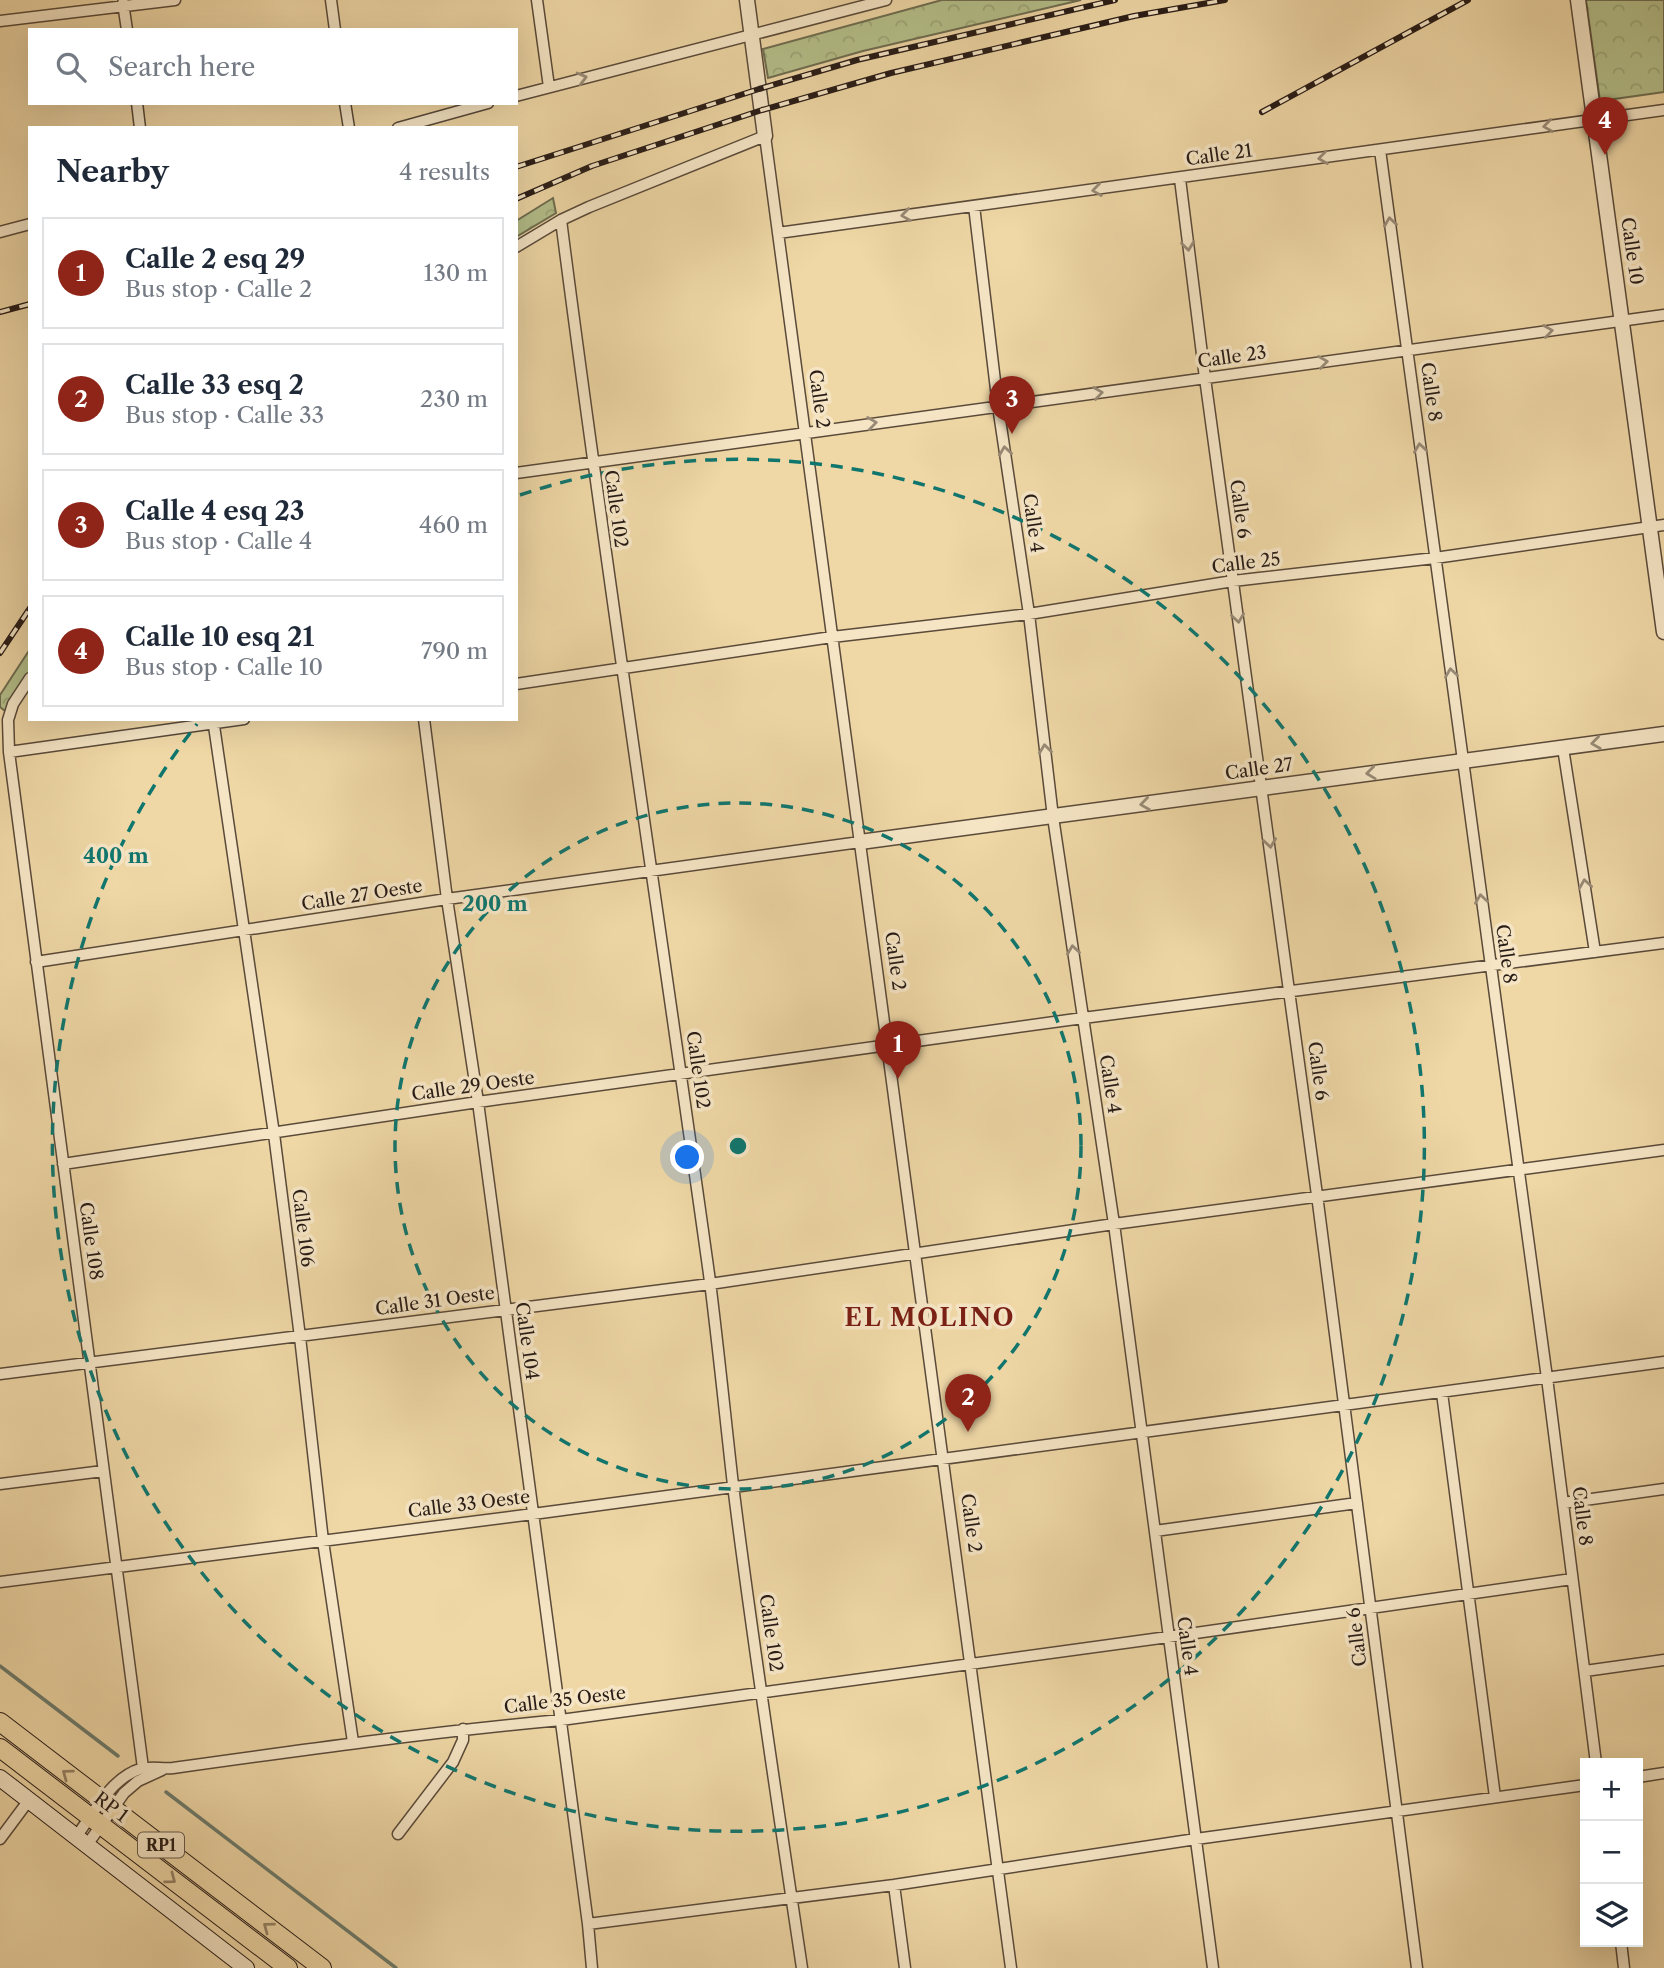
<!DOCTYPE html>
<meta charset="utf-8">
<style>
body{margin:0;font-family:"Libre Caslon Text",serif;background:#f6f6f7;color:#1f2937}
.controls{position:absolute;right:21px;bottom:21px;display:grid;overflow:hidden;border-radius:0px;box-shadow:0 7px 28px #0002}
.controls button{width:63px;height:63px;display:grid;place-items:center;padding:0;border:0;border-bottom:2px solid #e0e1e3;background:#fff;color:#1f2937;font:35px sans-serif}
.you{position:absolute;left:688px;top:1158px;width:24px;height:24px;margin:-18px;border:5px solid #fff;border-radius:50%;background:#1a73e8;box-shadow:0 0 0 10px #1a73e833}
.badge{display:grid;place-items:center;width:46px;height:46px;border-radius:50%;background:#8f2418;color:#fff;font-size:23px;font-weight:700}
.pin{position:absolute;translate:-50% -58px;filter:drop-shadow(0 2px 4px #0008)}
.pin::after{content:'';position:absolute;top:37px;width:24px;height:21px;background:inherit;clip-path:polygon(0 0,100% 0,50% 100%)}
.list{margin:0;padding:0;list-style:none}
h2{display:flex;justify-content:space-between;align-items:center;height:91px;margin:0;padding:0 28px;font-size:30px}
h2 small{font-size:23px;font-weight:400;color:#747a83}
.list li{display:grid;grid-template-columns:46px 1fr auto;gap:21px;align-items:center;box-sizing:border-box;height:112px;margin:0 14px 14px;padding:0 14px;border:2px solid #e0e1e3;border-radius:0px}
.list b{display:block;font-size:26px;white-space:nowrap}
.list p{margin:0;font-size:23px;white-space:nowrap;color:#747a83}
.list em{font-size:23px;font-style:normal;color:#747a83}
.icon{flex:none;width:38px;height:38px;fill:none;stroke:currentColor;stroke-width:2;stroke-linecap:round;stroke-linejoin:round}
.map{position:relative;flex:none;width:1664px;height:1968px;overflow:hidden}
.search{position:absolute;background:#fff;box-shadow:0 7px 28px #0002;left:28px;top:28px;width:490px;height:77px;display:flex;align-items:center;gap:18px;box-sizing:border-box;padding:0 24px;border-radius:0px;color:#747a83;font-size:26px}
.panel{position:absolute;background:#fff;box-shadow:0 7px 28px #0002;left:28px;top:126px;width:490px;height:595px;border-radius:0px}
.map>svg:first-child{display:block}
.park{fill:url(#park-crowns);stroke:#6e6d50;stroke-width:2}
.lines{fill:none;stroke-linecap:round;stroke-linejoin:round}
.stream{stroke:#6c7a6c;stroke-width:3.5}
.minor-casing{stroke:#594a3a;stroke-width:13}
.tertiary-casing{stroke:#594a3a;stroke-width:17}
.secondary-casing{stroke:#271b16;stroke-width:18}
.primary-casing{stroke:#271b16;stroke-width:20}
.minor{stroke:#f5e5c5;stroke-width:10}
.tertiary{stroke:#f5e5c5;stroke-width:14}
.secondary{stroke:#f5e5c5;stroke-width:16}
.primary{stroke:#efd7a6;stroke-width:18}
.rail-casing{stroke:#271b16;stroke-width:6}
.rail{stroke:#f5e5c5;stroke-width:3.5;stroke-dasharray:10;stroke-linecap:butt}
.oneway{stroke:#988a76}
.oneway2{stroke:#958265}
.ring{fill:none;stroke:#0f766e;stroke-width:3.5;stroke-dasharray:12 9}
.labels{text-anchor:middle;stroke-width:7;stroke-linejoin:round;paint-order:stroke}
.shield{fill:#f5e5c5;stroke:#65584a;stroke-width:2}
.shield-label{font-size:16px;font-weight:bold;fill:#271b16}
.street-label{font-size:18px;fill:#271b16;stroke:#f5e5c5}
.district-label{font-size:24px;font-weight:bold;letter-spacing:2px;fill:#7a1f14;stroke:#f5e5c5}
.centre{fill:#0f766e;stroke:#f5e5c5;stroke-width:3.5}
.ring-label{font-size:21px;text-anchor:middle;font-weight:bold;fill:#0f766e;stroke:#f5e5c5;stroke-width:7;stroke-linejoin:round;paint-order:stroke}
</style>
<div class="map">
<svg width="1664" height="1968" viewBox="0 0 1664 1968">
<defs>
<pattern id="park-crowns" width="20" height="18" patternUnits="userSpaceOnUse" patternTransform="scale(1.75)"><rect width="20" height="18" fill="#b4bf8a"/><path d="M2 6a3 3 0 1 1 6 0M12 15a3 3 0 1 1 6 0" fill="none" stroke="#9ba476"/></pattern>
</defs>
<rect width="100%" height="100%" fill="#efd7a6"/>
<filter id="stains"><feTurbulence type="fractalNoise" baseFrequency=".00286" numOctaves="4"/><feColorMatrix values="0 0 0 0 .2 0 0 0 0 .09 0 0 0 0 .02 0 0 0 .5 -.17"/></filter>
<radialGradient id="worn" r=".72"><stop offset=".6" stop-color="#630" stop-opacity="0"/><stop offset="1" stop-color="#630" stop-opacity=".3"/></radialGradient>
<path class="park" d="M 942,0 L 1081,0 L 863,51 L 768,78 L 763,49 Z
M 1586,0 L 1664,0 L 1664,92 L 1600,101 Z
M 553,198 L 556,213 L 516,237 L 516,221 Z
M 30,649 L 30,672 L 5,711 L 0,707 L 0,695 Z"/>
<g class="lines">
<path class="stream" d="M 0,1666 L 118,1756
M 166,1792 L 396,1968"/>
<defs>
<path id="minor" d="M 331,0 L 335,30
M 537,0 L 549,87
M 123,3 L 127,30
M 0,21 L 175,0
M 516,96 L 886,0
M 137,103 L 140,128
M 345,103 L 349,128
M 398,128 L 488,103
M 1380,150 L 1547,1378 L 1596,1763
M 1180,179 L 1205,378 L 1317,1195 L 1417,1968
M 974,206 L 998,406 L 1029,614 L 1053,817 L 1114,1224 L 1213,1968
M 561,220 C 606,572 660,922 709,1274 C 718,1344 725,1415 733,1485 C 753,1646 778,1807 802,1968
M 0,232 L 30,224
M 778,233 L 1664,110
M 516,247 L 561,220 L 589,207 L 765,136 L 1011,1968
M 516,473 L 1664,315
M 30,678 L 13,704 L 8,720 L 9,752 L 143,1768
M 516,684 L 832,637 L 1029,614 L 1233,581 L 1435,558 L 1664,525
M 213,719 L 274,1134 L 300,1337 L 323,1541 L 353,1742
M 424,719 L 447,899 L 478,1102 L 588,1924 L 592,1968
M 1563,748 L 1595,952
M 9,752 L 244,719
M 36,962 L 447,899 L 860,842
M 63,1164 L 478,1102 L 1083,1018 L 1664,943
M 0,1374 L 710,1284 L 1114,1224 L 1664,1150
M 1442,1393 L 1495,1797
M 0,1484 L 103,1471
M 1563,1503 L 1664,1489
M 1155,1531 L 1357,1503
M 0,1582 L 533,1514 L 1664,1362
M 1585,1671 L 1664,1660
M 1638,1777 L 1664,1773
M 398,1834 L 453,1762 L 463,1740 L 463,1729
M 76,1837 C 93,1814 111,1778 140,1769 C 150,1766 162,1769 173,1768 C 302,1750 431,1732 561,1720 L 1168,1637 L 1572,1579
M 0,1839 L 29,1800
M 87,1845 L 124,1793 L 138,1781 L 162,1770
M 894,1885 L 905,1968
M 588,1924 L 894,1885 L 1196,1839 L 1585,1785
M 1621,1942 L 1624,1968"/>
<path id="tertiary" d="M 747,0 L 765,136
M 1578,0 L 1664,632
M 860,842 L 1664,734"/>
<path id="secondary" d="M 0,1778 L 246,1968"/>
<path id="primary" d="M 0,1722 L 322,1968
M 0,1748 L 288,1968"/>
</defs>
<use href="#minor" class="minor-casing"/>
<use href="#tertiary" class="tertiary-casing"/>
<use href="#secondary" class="secondary-casing"/>
<use href="#primary" class="primary-casing"/>
<use href="#minor" class="minor"/>
<use href="#tertiary" class="tertiary"/>
<use href="#secondary" class="secondary"/>
<use href="#primary" class="primary"/>
<defs>
<path id="rail" d="M 1262,112 L 1468,0
M 516,167 L 759,89 L 857,60 L 1115,0
M 516,199 L 592,166 L 762,110 L 891,73 L 1134,16 L 1225,0
M 0,312 L 30,304
M 0,653 L 30,608"/>
</defs>
<use href="#rail" class="rail-casing"/>
<use href="#rail" class="rail"/>
</g>
<defs><path id="oneway-chevron" d="M-2-3.5L2.5 0L-2 3.5" fill="none" stroke-width="1.6" stroke-linecap="round" stroke-linejoin="round" transform="scale(1.75)"/></defs>
<g class="oneway">
<use href="#oneway-chevron" transform="translate(582 78) rotate(-15)"/>
<use href="#oneway-chevron" transform="translate(1548 126) rotate(172)"/>
<use href="#oneway-chevron" transform="translate(1323 158) rotate(172)"/>
<use href="#oneway-chevron" transform="translate(1097 190) rotate(172)"/>
<use href="#oneway-chevron" transform="translate(906 215) rotate(172)"/>
<use href="#oneway-chevron" transform="translate(1390 222) rotate(-98)"/>
<use href="#oneway-chevron" transform="translate(1188 246) rotate(83)"/>
<use href="#oneway-chevron" transform="translate(1548 331) rotate(-8)"/>
<use href="#oneway-chevron" transform="translate(1323 362) rotate(-8)"/>
<use href="#oneway-chevron" transform="translate(1098 393) rotate(-8)"/>
<use href="#oneway-chevron" transform="translate(872 423) rotate(-8)"/>
<use href="#oneway-chevron" transform="translate(1420 448) rotate(-98)"/>
<use href="#oneway-chevron" transform="translate(1005 451) rotate(-98)"/>
<use href="#oneway-chevron" transform="translate(1238 618) rotate(82)"/>
<use href="#oneway-chevron" transform="translate(1451 673) rotate(-98)"/>
<use href="#oneway-chevron" transform="translate(1596 743) rotate(172)"/>
<use href="#oneway-chevron" transform="translate(1045 749) rotate(-97)"/>
<use href="#oneway-chevron" transform="translate(1371 773) rotate(173)"/>
<use href="#oneway-chevron" transform="translate(1145 804) rotate(172)"/>
<use href="#oneway-chevron" transform="translate(1270 843) rotate(82)"/>
<use href="#oneway-chevron" transform="translate(1585 884) rotate(-99)"/>
<use href="#oneway-chevron" transform="translate(1481 899) rotate(-98)"/>
<use href="#oneway-chevron" transform="translate(1073 950) rotate(-98)"/>
</g>
<g class="oneway2">
<use href="#oneway-chevron" transform="translate(67 1774) rotate(-143)"/>
<use href="#oneway-chevron" transform="translate(171 1879) rotate(37)"/>
<use href="#oneway-chevron" transform="translate(268 1927) rotate(-143)"/>
</g>
<g class="ring">
<circle cx="738" cy="1146" r="343"/>
<path d="M520 495A686 686 0 1 1 197 724"/>
</g>
<g class="labels">
<rect class="shield" x="138" y="1832.5" width="46" height="25" rx="5"/>
<g class="shield-label">
<text x="161" y="1851">RP1</text>
</g>
<g class="street-label">
<text transform="translate(1219 155) rotate(-8)" y="6">Calle 21</text>
<text transform="translate(1632 251) rotate(82)" y="6">Calle 10</text>
<text transform="translate(1232 357) rotate(-8)" y="6">Calle 23</text>
<text transform="translate(1431 392) rotate(82)" y="6">Calle 8</text>
<text transform="translate(819 399) rotate(82)" y="6">Calle 2</text>
<text transform="translate(616 509) rotate(82)" y="6">Calle 102</text>
<text transform="translate(1240 509) rotate(82)" y="6">Calle 6</text>
<text transform="translate(1033 523) rotate(82)" y="6">Calle 4</text>
<text transform="translate(1246 563) rotate(-7)" y="6">Calle 25</text>
<text transform="translate(1259 769) rotate(-8)" y="6">Calle 27</text>
<text transform="translate(362 895) rotate(-9)" y="6">Calle 27 Oeste</text>
<text transform="translate(1506 954) rotate(82)" y="6">Calle 8</text>
<text transform="translate(895 961) rotate(82)" y="6">Calle 2</text>
<text transform="translate(698 1070) rotate(82)" y="6">Calle 102</text>
<text transform="translate(1318 1071) rotate(82)" y="6">Calle 6</text>
<text transform="translate(1110 1084) rotate(81)" y="6">Calle 4</text>
<text transform="translate(473 1086) rotate(-8)" y="6">Calle 29 Oeste</text>
<text transform="translate(303 1228) rotate(83)" y="6">Calle 106</text>
<text transform="translate(91 1241) rotate(82)" y="6">Calle 108</text>
<text transform="translate(435 1301) rotate(-8)" y="6">Calle 31 Oeste</text>
<text transform="translate(527 1341) rotate(82)" y="6">Calle 104</text>
<text transform="translate(469 1504) rotate(-7)" y="6">Calle 33 Oeste</text>
<text transform="translate(1582 1516) rotate(83)" y="6">Calle 8</text>
<text transform="translate(971 1523) rotate(82)" y="6">Calle 2</text>
<text transform="translate(771 1633) rotate(82)" y="6">Calle 102</text>
<text transform="translate(1357 1637) rotate(-97)" y="6">Calle 6</text>
<text transform="translate(1187 1646) rotate(82)" y="6">Calle 4</text>
<text transform="translate(565 1700) rotate(-7)" y="6">Calle 35 Oeste</text>
<text transform="translate(111 1807) rotate(37)" y="6">RP 1</text>
</g>
<g class="district-label">
<text x="930" y="1326">EL MOLINO</text>
</g>
</g>
<circle cx="738" cy="1146" r="10" class="centre"/>
<g class="ring-label">
<text x="116" y="863">400 m</text>
<text x="495" y="911">200 m</text>
</g>
<rect width="100%" height="100%" filter="url(#stains)"/>
<rect width="100%" height="100%" fill="url(#worn)"/>
</svg>
<div class="controls">
<button>+</button>
<button>−</button>
<button><svg class="icon" aria-label="layers" viewBox="0 0 24 24"><path d="M12 4l9 5-9 5-9-5zM3 14l9 5 9-5"/></svg></button>
</div>
<div class="you"></div>
<div class="pin badge" style="left:898px;top:1079px">1</div>
<div class="pin badge" style="left:968px;top:1432px">2</div>
<div class="pin badge" style="left:1012px;top:434px">3</div>
<div class="pin badge" style="left:1605px;top:155px">4</div>
<div class="search"><svg class="icon" aria-label="search" viewBox="0 0 24 24"><circle cx="10" cy="10" r="6"/><path d="M15 15l6 6"/></svg>Search here</div>
<section class="panel">
<h2>Nearby<small>4 results</small></h2>
<ul class="list">
<li><span class="badge">1</span><div><b>Calle 2 esq 29</b><p>Bus stop · Calle 2</p></div><em>130 m</em></li>
<li><span class="badge">2</span><div><b>Calle 33 esq 2</b><p>Bus stop · Calle 33</p></div><em>230 m</em></li>
<li><span class="badge">3</span><div><b>Calle 4 esq 23</b><p>Bus stop · Calle 4</p></div><em>460 m</em></li>
<li><span class="badge">4</span><div><b>Calle 10 esq 21</b><p>Bus stop · Calle 10</p></div><em>790 m</em></li>
</ul>
</section>
</div>
